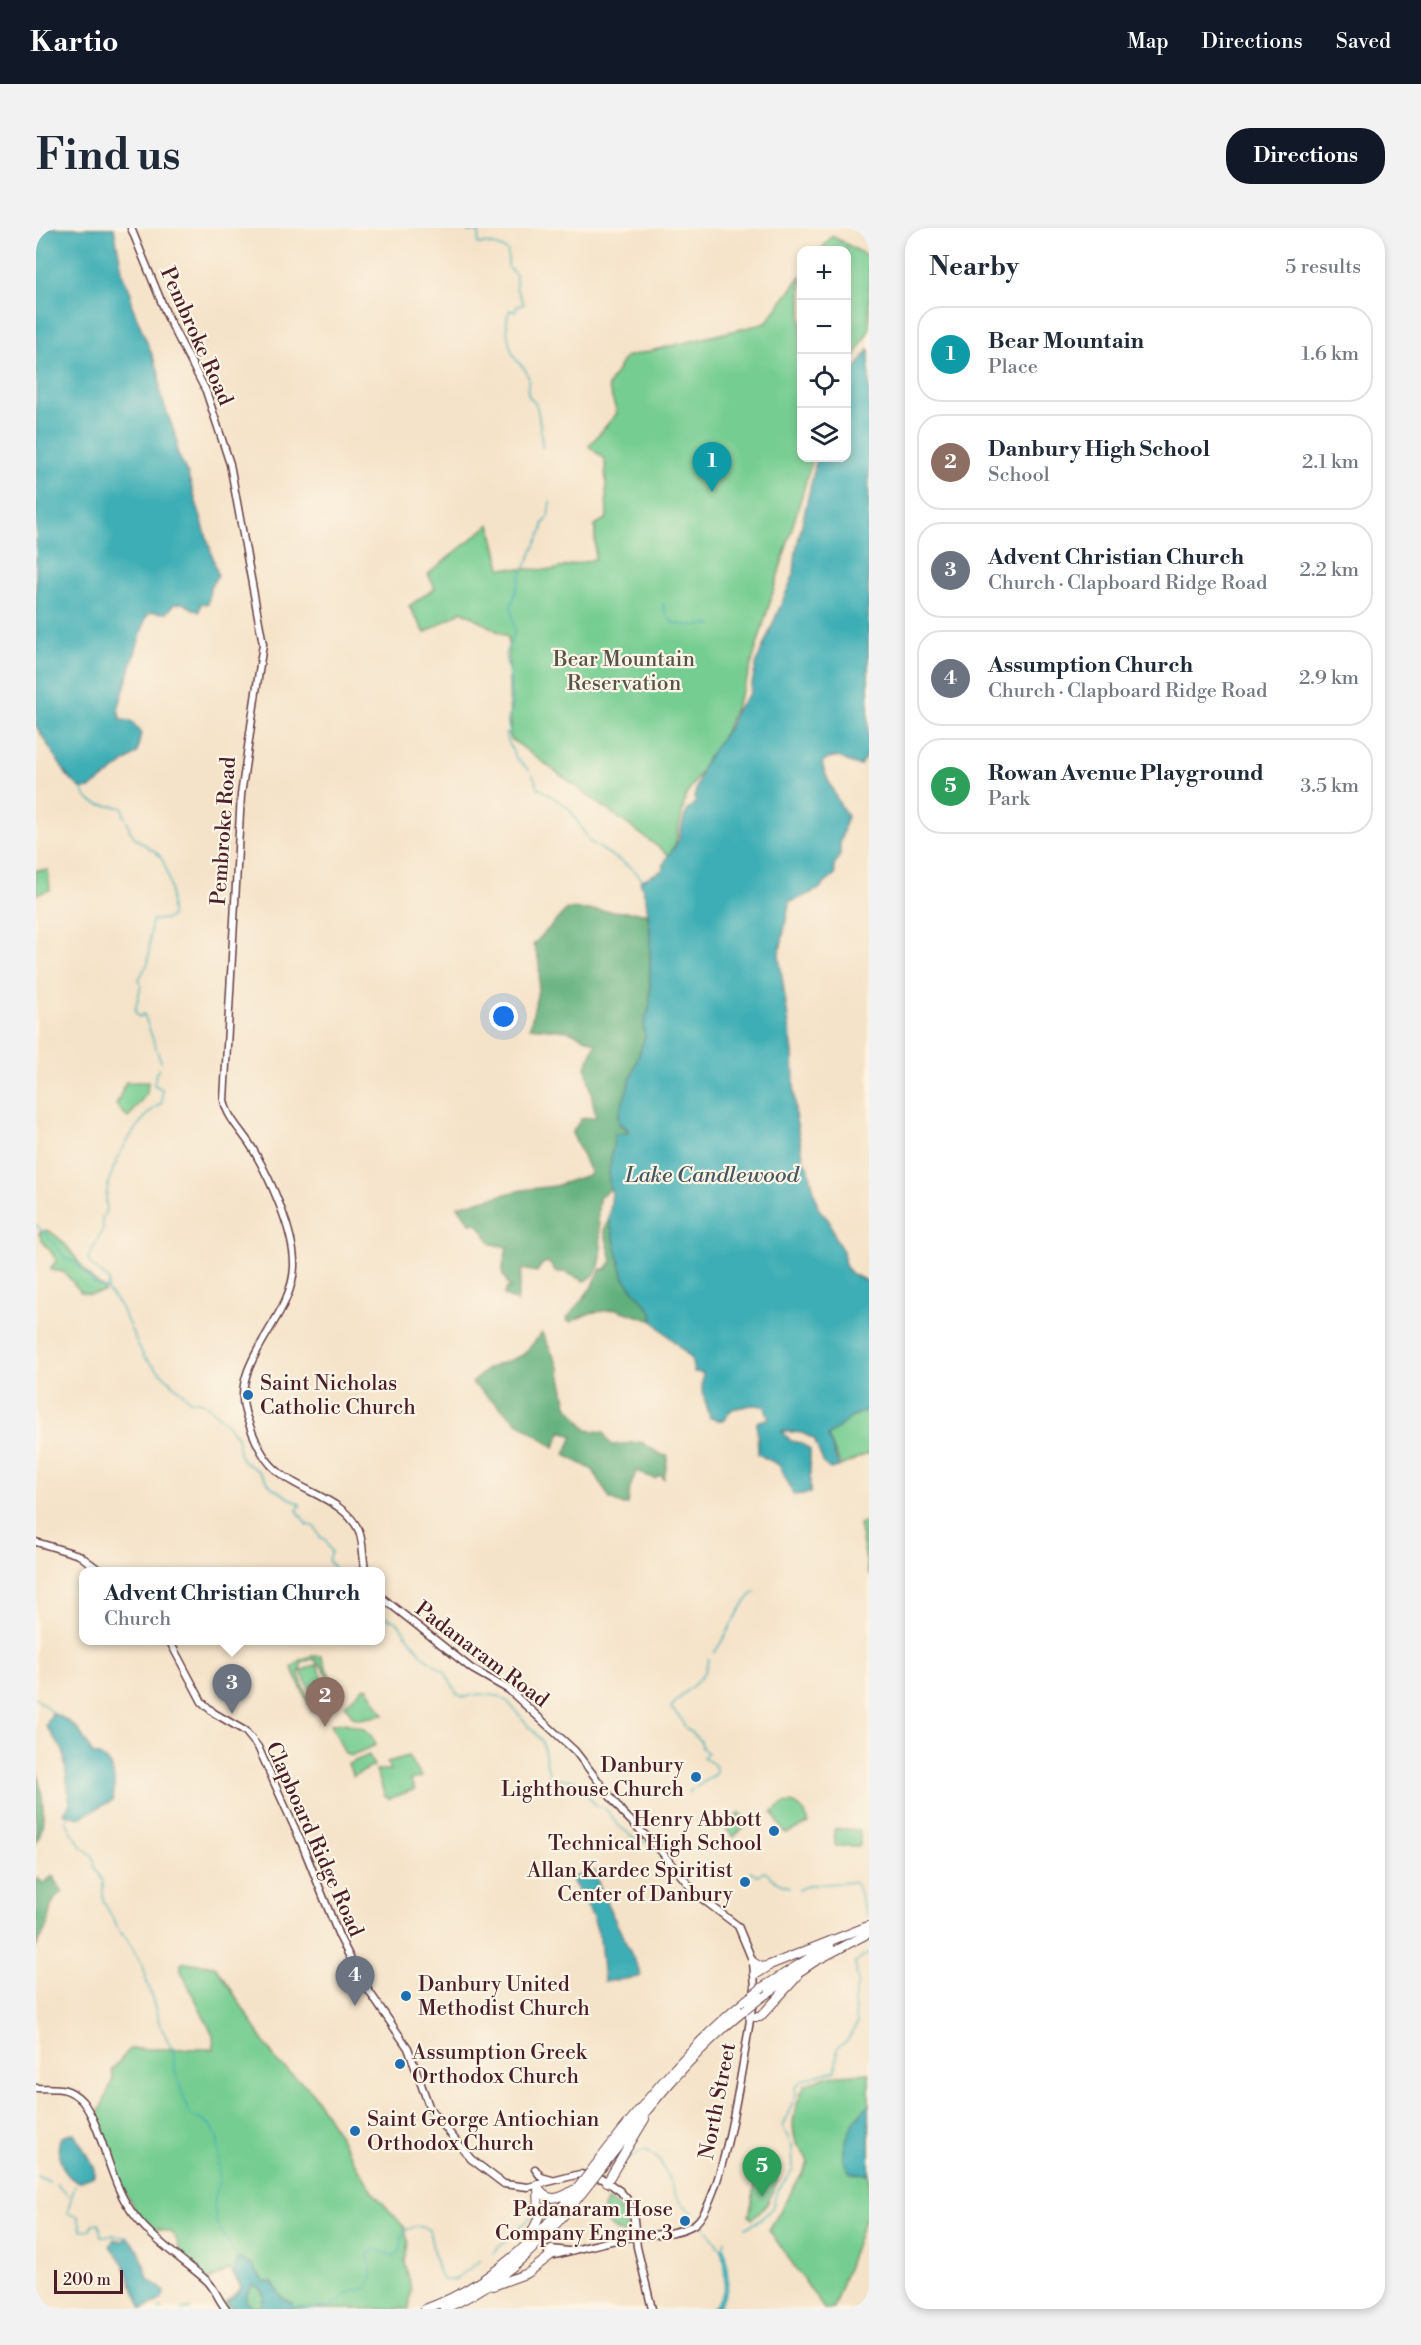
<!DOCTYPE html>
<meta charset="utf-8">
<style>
body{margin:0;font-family:"Libre Bodoni",serif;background:#f2f2f3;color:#1f2937}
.controls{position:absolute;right:18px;top:18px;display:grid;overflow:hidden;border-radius:12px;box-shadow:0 3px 9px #0003}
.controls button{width:54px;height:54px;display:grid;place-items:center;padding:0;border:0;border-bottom:2px solid #e0e1e3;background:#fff;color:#1f2937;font:30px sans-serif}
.scale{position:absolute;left:18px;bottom:15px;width:69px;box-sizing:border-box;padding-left:6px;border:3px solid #4a1f2b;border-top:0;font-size:16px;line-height:21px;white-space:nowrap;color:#4a1f2b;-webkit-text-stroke:4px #fcf5e5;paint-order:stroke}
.you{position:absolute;left:468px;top:789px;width:21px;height:21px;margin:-15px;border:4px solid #fff;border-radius:50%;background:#1a73e8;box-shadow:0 0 0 9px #1a73e833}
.badge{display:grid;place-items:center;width:39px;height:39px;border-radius:50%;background:#111827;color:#fff;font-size:20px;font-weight:700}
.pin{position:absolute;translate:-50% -50px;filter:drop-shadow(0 2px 3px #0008)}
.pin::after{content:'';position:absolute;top:32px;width:21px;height:18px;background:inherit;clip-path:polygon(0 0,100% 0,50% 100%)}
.popup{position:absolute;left:43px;top:1339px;width:306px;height:78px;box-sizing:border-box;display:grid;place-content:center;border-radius:12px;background:#fff;filter:drop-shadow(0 2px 4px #0005);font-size:20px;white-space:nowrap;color:#747a83}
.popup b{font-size:22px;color:#1f2937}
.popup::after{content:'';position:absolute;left:50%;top:100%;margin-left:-12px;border:12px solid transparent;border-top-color:#fff}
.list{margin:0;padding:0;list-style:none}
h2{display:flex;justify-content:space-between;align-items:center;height:78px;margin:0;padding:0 24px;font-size:26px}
h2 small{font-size:20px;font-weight:400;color:#747a83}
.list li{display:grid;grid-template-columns:39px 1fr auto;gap:18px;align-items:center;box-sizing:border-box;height:96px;margin:0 12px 12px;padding:0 12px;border:2px solid #e0e1e3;border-radius:24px}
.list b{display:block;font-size:22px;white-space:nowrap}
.list p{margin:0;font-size:20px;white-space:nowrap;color:#747a83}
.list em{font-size:20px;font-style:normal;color:#747a83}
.icon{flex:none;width:33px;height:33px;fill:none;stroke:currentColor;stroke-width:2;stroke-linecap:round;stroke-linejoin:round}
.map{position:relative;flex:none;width:833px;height:2081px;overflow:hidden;border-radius:24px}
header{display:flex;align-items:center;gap:36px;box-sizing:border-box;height:84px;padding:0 30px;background:#111827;color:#fff}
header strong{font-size:28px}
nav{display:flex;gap:33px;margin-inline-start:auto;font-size:21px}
.intro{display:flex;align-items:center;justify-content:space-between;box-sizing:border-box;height:144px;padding:0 36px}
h1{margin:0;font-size:42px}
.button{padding:15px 27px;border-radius:24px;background:#111827;color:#fff;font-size:21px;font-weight:700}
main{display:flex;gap:36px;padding:0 36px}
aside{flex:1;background:#fff;border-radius:24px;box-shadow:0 3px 9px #0003}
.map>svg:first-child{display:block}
.green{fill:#76cd92;stroke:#60765e;stroke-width:1.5;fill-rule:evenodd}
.forest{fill:#60b07c;stroke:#556854;stroke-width:1.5}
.water{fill:#3daeb5;stroke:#446670;stroke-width:1.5;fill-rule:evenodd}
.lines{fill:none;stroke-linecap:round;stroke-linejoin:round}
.stream{stroke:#3daeb5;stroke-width:1.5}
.river{stroke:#3daeb5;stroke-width:4.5}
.major-casing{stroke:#643c43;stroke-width:9}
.highway-casing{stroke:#643c43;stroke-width:10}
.major{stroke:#fff;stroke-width:6}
.highway{stroke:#fff;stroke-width:8}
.highway-bridge-casing{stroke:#643c43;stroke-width:10;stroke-linecap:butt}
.highway-bridge{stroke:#fff;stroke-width:8}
.poi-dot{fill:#1f6fb2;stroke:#fcf5e5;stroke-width:2}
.labels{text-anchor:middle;stroke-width:4.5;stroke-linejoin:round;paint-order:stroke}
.street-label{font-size:21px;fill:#4a1f2b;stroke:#fcf5e5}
.park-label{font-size:21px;fill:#57534a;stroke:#fcf5e5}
.poi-label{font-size:21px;fill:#4a1f2b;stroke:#fcf5e5;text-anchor:start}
.water-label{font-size:22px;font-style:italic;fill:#455862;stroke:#fcf5e5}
</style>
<header>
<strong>Kartio</strong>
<nav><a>Map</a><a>Directions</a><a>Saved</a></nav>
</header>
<div class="intro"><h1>Find us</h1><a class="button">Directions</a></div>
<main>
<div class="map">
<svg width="833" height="2081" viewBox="0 0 833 2081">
<rect width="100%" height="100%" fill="#fcf5e5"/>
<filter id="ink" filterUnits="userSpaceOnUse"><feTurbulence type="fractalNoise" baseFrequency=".0167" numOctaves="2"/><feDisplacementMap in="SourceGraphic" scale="12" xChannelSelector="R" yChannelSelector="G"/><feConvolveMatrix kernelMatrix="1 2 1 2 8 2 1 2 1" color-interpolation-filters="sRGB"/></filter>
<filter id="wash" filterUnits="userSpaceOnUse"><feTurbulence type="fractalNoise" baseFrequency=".008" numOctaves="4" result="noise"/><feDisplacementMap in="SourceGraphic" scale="24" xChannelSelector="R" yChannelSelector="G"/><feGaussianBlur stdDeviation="1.35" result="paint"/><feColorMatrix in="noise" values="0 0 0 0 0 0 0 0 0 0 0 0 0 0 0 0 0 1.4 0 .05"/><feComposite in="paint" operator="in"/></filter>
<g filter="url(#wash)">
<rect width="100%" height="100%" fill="#f5e3c9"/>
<path class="green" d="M 796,8 L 833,29 L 833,102 L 811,142 L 810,22 L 785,22 Z
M 765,48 L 766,230 L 777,230 L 711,451 L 688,506 L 650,568 L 639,617 L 633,627 L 474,510 L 472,409 L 426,383 L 389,405 L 373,378 L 399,360 L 392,346 L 454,296 L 465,340 L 516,342 L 559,331 L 559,297 L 571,290 L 569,232 L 553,218 L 581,185 L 572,158 L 589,129 L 730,95 Z
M 0,642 L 12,642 L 14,662 L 0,666 Z
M 90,854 L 112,854 L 111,865 L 92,890 L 80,877 Z
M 10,1002 C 36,1013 46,1049 68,1060 L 68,1064 L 54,1066 L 45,1064 L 28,1044 L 14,1042 L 20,1033 C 17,1022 5,1016 3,1005 Z
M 833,1180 L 833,1225 L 805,1238 L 792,1208 L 813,1191 Z
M 833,1292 L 833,1348 L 823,1296 Z
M 276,1428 L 285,1428 L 305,1472 L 290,1485 L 276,1484 L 256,1440 L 266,1431 ZM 277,1431 C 289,1437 302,1464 298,1476 L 290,1482 C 273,1483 268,1460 263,1446 L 266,1434 Z
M 281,1436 L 296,1470 L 281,1477 L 265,1443 Z
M 328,1459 L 332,1460 L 348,1487 L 323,1491 L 317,1489 L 309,1477 Z
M 309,1495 C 325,1499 334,1501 340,1517 L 314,1528 L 309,1526 L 295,1496 Z
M 333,1527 L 338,1538 L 317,1548 L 312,1536 Z
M 372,1528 L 386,1549 L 374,1552 L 379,1561 L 353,1571 L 349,1568 L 340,1542 L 354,1542 L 351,1534 Z
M 755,1575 C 766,1578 769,1585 773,1595 L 752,1605 L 748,1604 L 736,1584 L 747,1576 Z
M 704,1585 L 713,1594 L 698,1609 L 689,1600 Z
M 798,1601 L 824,1602 L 824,1618 L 799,1618 Z
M 149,1734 L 179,1738 L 186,1747 L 241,1834 L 275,1862 L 337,1964 L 369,2000 L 372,2014 L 369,2033 L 375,2062 L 373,2081 L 192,2081 L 188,2076 L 205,2060 L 194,2041 L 173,2052 C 166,2047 155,2041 150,2034 C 134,2013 152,2002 112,2000 C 87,1968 74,1931 59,1894 L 77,1851 L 75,1843 L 94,1821 L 178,1821 L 177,1807 L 145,1743 L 145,1736 Z
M 833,1845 L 833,1986 L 828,1992 L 797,2081 L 788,2081 L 733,2002 L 772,1935 C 770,1926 764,1922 760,1914 C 753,1895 760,1875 769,1857 L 790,1848 Z
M 721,1948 L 742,1952 L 731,1976 L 716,1991 L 713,1988 Z
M 571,1973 C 584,1977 593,1993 589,2006 C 576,2004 568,1994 567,1980 Z"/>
<path class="forest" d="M 531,681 L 611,685 L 614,700 L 614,778 L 609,794 L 609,808 L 585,883 L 585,898 L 592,901 L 592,905 L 579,906 L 575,960 L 563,970 C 563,976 561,983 562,989 C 563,1008 574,1044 548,1053 L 529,1044 L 520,1044 L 512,1034 L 506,1036 L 501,1044 L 486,1041 L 481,1074 L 468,1067 L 471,1060 L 474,1060 L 466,1044 L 471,1019 L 456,1016 L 441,995 L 434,995 L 422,978 L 486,962 L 519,958 L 555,946 L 536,905 L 545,891 L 560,889 L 550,839 L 560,815 L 533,803 L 494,799 C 499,774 511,741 497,717 Z
M 573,991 L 588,1050 L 616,1084 L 617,1093 L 580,1081 L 554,1085 L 534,1094 L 530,1092 L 555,1060 L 565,1041 L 570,1041 L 576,1033 L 568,1002 Z
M 506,1105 L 523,1139 L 531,1177 L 551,1202 L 568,1204 L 571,1212 L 577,1217 L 605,1214 L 626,1227 L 632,1228 L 628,1251 L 624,1247 L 619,1251 L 600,1243 L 594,1260 L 592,1276 L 587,1277 L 574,1271 L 557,1242 L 529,1227 L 537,1208 L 526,1203 L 518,1219 L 480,1193 L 436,1155 L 451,1141 L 487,1127 Z
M 0,1542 C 7,1563 12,1595 0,1615 Z
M 17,1648 L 27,1664 C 12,1674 15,1683 11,1698 C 8,1705 3,1713 0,1720 L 0,1649 L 7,1655 Z"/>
<path class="water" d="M 0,0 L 78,0 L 87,48 L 95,65 L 95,75 L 123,144 L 124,165 L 141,212 L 141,224 L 152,247 L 182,347 L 174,359 L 172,376 L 165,375 L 163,384 L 147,375 L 138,376 L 131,385 L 115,384 L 110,389 L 82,481 L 85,492 L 95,493 L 105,504 L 101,525 L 55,560 L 46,561 L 32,549 L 0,498 Z
M 833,121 L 832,524 L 825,538 C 809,535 801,521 786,535 C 788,546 804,578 811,588 L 804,615 L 804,627 L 798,638 L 799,646 L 783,661 L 758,673 L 754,672 L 743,728 L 757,825 L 759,886 L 768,934 L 772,938 L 782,980 L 794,994 L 800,1012 L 807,1023 L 809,1037 L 814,1045 L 833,1054 L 833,1180 L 813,1191 L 792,1208 L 803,1239 L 794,1241 L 788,1236 L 778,1211 L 766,1205 L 746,1203 L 755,1213 L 765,1215 L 774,1222 L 774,1265 L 758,1267 L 743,1237 L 722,1226 L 721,1194 L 733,1190 L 728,1178 L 716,1177 L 696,1181 L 687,1193 L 674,1190 L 666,1162 L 667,1145 L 658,1144 L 655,1130 L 617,1093 L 616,1084 L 588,1050 L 573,991 L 576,965 L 573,957 L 573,943 L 579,906 L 592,905 L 592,901 L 583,895 L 582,889 L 609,808 L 607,798 L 614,778 L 614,701 L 610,671 L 604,653 L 627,642 C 627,630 638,622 642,613 C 648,598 645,585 660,574 L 658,570 L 667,537 L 693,499 L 700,482 L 714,465 L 721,433 L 758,346 L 760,322 L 781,230 L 810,230 L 811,148 L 823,136 Z
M 16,1485 C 39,1494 46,1504 56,1526 C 79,1530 80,1553 77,1572 L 43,1590 L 28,1585 L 34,1575 L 27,1522 L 10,1498 Z
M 559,1643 L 564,1661 L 603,1742 L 605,1747 L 603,1749 L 568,1754 L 564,1711 L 557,1689 L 535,1650 Z
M 833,1877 L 833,1946 L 815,1945 C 797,1928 817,1889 833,1877 Z
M 38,1905 L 58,1939 L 58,1948 L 43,1954 C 27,1950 18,1923 25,1909 Z
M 91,2009 L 103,2022 L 112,2050 L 129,2064 L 125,2072 L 106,2081 L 87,2035 L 74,2018 L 78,2011 L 88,2013 Z
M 202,2030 L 216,2037 L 228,2054 L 236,2054 L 246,2070 L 257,2075 L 257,2081 L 200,2081 L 191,2075 L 206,2060 L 198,2045 ZM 216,2057 L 222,2059 L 228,2067 L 225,2078 L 216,2078 L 211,2075 L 210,2068 Z"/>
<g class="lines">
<path class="stream" d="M 431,0 L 432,4 L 443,4 L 442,16 C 451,14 465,18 472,24 L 472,39 L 480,47 L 480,60 L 488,76 L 481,78 L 479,84 L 474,82 C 467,93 473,125 482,134 C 487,140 490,140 492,148 C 494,154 490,160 492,166 C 493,171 498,172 500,177 C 503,184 506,212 506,220
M 489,339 L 507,301 L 507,296 L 512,290 L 514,273
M 486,343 L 475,379 L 479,404 L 469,426 L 475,458 L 476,483 L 471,491 L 474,505 L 469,506 L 479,529 L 493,542
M 627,376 C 633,407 655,394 677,397
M 497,547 L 502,559 L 533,580 L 554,614 L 597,641 L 606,651
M 46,561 C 54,582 71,575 87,580 L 89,590
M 92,593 C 92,616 120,617 127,633 C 137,658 134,664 135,688 L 131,691 L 117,692 L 115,697 L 112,735 L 103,751 L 105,757 L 99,783 L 103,789 L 108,786 L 125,834
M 0,997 L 12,1008 L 30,1031 L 39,1034 L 58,1056 L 71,1062 L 84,1078 L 108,1129 L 154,1172 L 167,1174 L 188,1193 L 201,1208 L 203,1226 L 208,1234 L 222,1243 L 237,1260 L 265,1277 L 261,1282 L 271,1297 L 278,1298 L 285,1310 L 289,1311 L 295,1324 L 292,1332 L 301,1344
M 71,1061 L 73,1052 L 55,1037 L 52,1031 L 67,1001 L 66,990 L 71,981 C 64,951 100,889 126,875 L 126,861 L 118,857 L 120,845 L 124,840
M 304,1344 L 307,1344
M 344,1386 L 362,1395 L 388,1429 L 409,1444 L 421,1466 L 428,1469 L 444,1466 L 463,1468 L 472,1474 L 506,1513 L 514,1550 L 540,1552 L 560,1578 L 569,1580 L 582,1597 L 597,1609 L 616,1617
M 678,1425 C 689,1411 707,1370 720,1364
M 0,1470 L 16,1484
M 660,1559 L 680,1546 C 682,1534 672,1534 667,1529 L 672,1525 L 666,1520 L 665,1513 L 648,1498 L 647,1493 L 635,1480 C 645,1463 671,1454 672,1431
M 653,1565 L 656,1561
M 33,1586 L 30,1594 L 45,1618 L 57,1628 L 59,1640 L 67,1653 L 67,1672 L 84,1704 L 91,1711 L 106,1737 L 124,1797 L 138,1825 L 138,1839 L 153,1886 L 176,1898 L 182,1912 L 183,1951 L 178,1976 L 181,1997 L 201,2028
M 626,1620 L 638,1624
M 714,1643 L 721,1647 L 729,1644 L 742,1655 L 753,1659
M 763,1661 L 773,1657 L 818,1654 C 826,1662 825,1677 831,1688
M 586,1936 L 607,1922 C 627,1925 632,1953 640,1968 C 643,1974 652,1980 657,1985
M 0,1948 L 14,1954
M 20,1956 L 33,1968
M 39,1957 L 32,1982 L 32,1986 L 42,1988 L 45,2002 L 53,2002 L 57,1996 L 63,1995 L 65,2008 L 78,2007 L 91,2010
M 665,1994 L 683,2019 L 687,2021 L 689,2012
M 709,2000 L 723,1993 L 736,1980 L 741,1964 L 757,1941 L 756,1918 L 747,1899 L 760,1866 L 759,1859 L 769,1851 L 800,1842 L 801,1820 L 811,1813 L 821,1796 L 818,1773 L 822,1754 L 819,1735 L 833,1725
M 457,2025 L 495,1989
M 256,2078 L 275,2081
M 123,2081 L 127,2081
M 146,2081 L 155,2081
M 275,2081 L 295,2078 L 316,2063 L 331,2060 L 336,2048 L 332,2026 L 341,2021 L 358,2029 L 364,2023 L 367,2005 C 373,1999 385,1996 393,2002 C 396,2013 400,2045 407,2052 L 418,2052 L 445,2032"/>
<path class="river" d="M 677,2081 C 696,2064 690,2044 687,2021"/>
</g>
</g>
<g filter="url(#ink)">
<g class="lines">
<defs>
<path id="major" d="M 95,0 L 132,90 L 170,163 L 194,236 L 227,416 L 205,567 L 188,872 C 191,891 209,906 218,923 C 234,951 259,1005 258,1038 C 257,1092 190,1135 211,1190 C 216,1205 225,1227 236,1238 C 260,1264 308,1269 323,1303 C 328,1316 326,1331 330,1344
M 0,1314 L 43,1327 L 66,1344
M 344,1368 L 436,1441 L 473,1462 L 539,1523 L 587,1585 L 624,1622 L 661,1667 L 702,1698 L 717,1734 L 719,1760 C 712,1802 689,1979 657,1997 C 638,2008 610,2006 590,2010 C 564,2015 539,2022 514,2028 L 512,2025 L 515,2021 L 532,2023
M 133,1412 L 166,1474 L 178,1485 L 209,1503 L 222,1519 L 266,1616 L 303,1708 L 326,1753 L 372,1820 L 394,1881 L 435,1931 L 468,1956 L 492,1959 L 544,1946 L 567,1951 L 584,1963 L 592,1972 L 597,1983 L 601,2019 L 616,2081
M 0,1860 C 20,1861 31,1857 46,1873 C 65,1896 72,1946 90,1975 C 109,2007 141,2027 169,2051 C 179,2059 182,2072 190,2081
M 499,1941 L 505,1949 L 516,1952"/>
<path id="highway" d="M 717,1734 L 725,1739 L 731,1738 L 832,1698
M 719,1747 L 732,1739
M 727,1759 L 794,1717
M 726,1769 L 778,1734 L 833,1705
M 714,1789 L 724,1789 L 761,1749
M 557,1940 C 604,1879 650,1821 710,1772
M 564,1942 C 609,1884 651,1829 708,1783
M 571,1954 L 609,1891
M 502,1959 C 510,1975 524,1971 537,1962
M 492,2012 L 503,1989 L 502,1957
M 457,2058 L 492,2045 L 514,2028
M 389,2081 C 457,2056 503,2009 547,1953
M 408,2081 C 471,2054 513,2008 554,1955"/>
</defs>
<use href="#major" class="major-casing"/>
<use href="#highway" class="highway-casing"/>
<use href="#major" class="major"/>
<use href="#highway" class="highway"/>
<defs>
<path id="highway-bridge" d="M 710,1772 L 727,1759
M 708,1783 L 726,1769
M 547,1953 L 557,1940
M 554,1955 L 564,1942"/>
</defs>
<use href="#highway-bridge" class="highway-bridge-casing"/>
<use href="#highway-bridge" class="highway-bridge"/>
</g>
</g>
<g class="poi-dot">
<circle cx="212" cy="1167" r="6"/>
<circle cx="660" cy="1549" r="6"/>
<circle cx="738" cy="1603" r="6"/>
<circle cx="709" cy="1654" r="6"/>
<circle cx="370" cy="1768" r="6"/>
<circle cx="364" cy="1836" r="6"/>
<circle cx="319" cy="1903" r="6"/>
<circle cx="649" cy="1993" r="6"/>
</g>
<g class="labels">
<g class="street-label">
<text transform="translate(161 108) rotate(66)" y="7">Pembroke Road</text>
<text transform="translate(187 603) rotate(-86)" y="7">Pembroke Road</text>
<text transform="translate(446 1426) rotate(37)" y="7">Padanaram Road</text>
<text transform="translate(279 1611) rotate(66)" y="7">Clapboard Ridge Road</text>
<text transform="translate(681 1873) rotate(-79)" y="7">North Street</text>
</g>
<g class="park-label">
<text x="588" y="438">Bear Mountain<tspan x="588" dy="24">Reservation</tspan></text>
</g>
<g class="poi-label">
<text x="224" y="1162">Saint Nicholas<tspan x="224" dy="24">Catholic Church</tspan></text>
<text x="648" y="1544" text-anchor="end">Danbury<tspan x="648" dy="24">Lighthouse Church</tspan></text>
<text x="726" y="1598" text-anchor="end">Henry Abbott<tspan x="726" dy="24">Technical High School</tspan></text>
<text x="697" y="1649" text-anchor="end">Allan Kardec Spiritist<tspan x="697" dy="24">Center of Danbury</tspan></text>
<text x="382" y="1763">Danbury United<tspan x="382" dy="24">Methodist Church</tspan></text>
<text x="376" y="1831">Assumption Greek<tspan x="376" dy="24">Orthodox Church</tspan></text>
<text x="331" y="1898">Saint George Antiochian<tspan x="331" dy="24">Orthodox Church</tspan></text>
<text x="637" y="1988" text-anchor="end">Padanaram Hose<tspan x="637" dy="24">Company Engine 3</tspan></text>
</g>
<g class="water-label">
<text x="676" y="954">Lake Candlewood</text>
</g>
</g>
</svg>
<div class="controls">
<button>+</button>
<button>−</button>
<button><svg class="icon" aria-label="locate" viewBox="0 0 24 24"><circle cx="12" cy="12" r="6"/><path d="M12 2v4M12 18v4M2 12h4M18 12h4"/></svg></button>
<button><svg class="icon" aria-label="layers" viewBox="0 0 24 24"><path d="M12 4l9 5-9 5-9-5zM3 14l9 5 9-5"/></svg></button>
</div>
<div class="scale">200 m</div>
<div class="you"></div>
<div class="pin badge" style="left:676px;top:264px;background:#0f9aa8">1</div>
<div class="pin badge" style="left:289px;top:1499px;background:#8d6e63">2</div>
<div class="pin badge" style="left:196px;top:1486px;background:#6b7280">3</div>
<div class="popup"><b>Advent Christian Church</b>Church</div>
<div class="pin badge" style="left:319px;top:1778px;background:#6b7280">4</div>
<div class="pin badge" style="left:726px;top:1969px;background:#2e9e5b">5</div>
</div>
<aside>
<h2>Nearby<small>5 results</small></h2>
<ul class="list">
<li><span class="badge" style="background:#0f9aa8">1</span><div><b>Bear Mountain</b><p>Place</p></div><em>1.6 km</em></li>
<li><span class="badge" style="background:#8d6e63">2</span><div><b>Danbury High School</b><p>School</p></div><em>2.1 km</em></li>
<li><span class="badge" style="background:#6b7280">3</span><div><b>Advent Christian Church</b><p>Church · Clapboard Ridge Road</p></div><em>2.2 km</em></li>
<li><span class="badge" style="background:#6b7280">4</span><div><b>Assumption Church</b><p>Church · Clapboard Ridge Road</p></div><em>2.9 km</em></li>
<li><span class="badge" style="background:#2e9e5b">5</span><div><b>Rowan Avenue Playground</b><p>Park</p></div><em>3.5 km</em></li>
</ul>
</aside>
</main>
